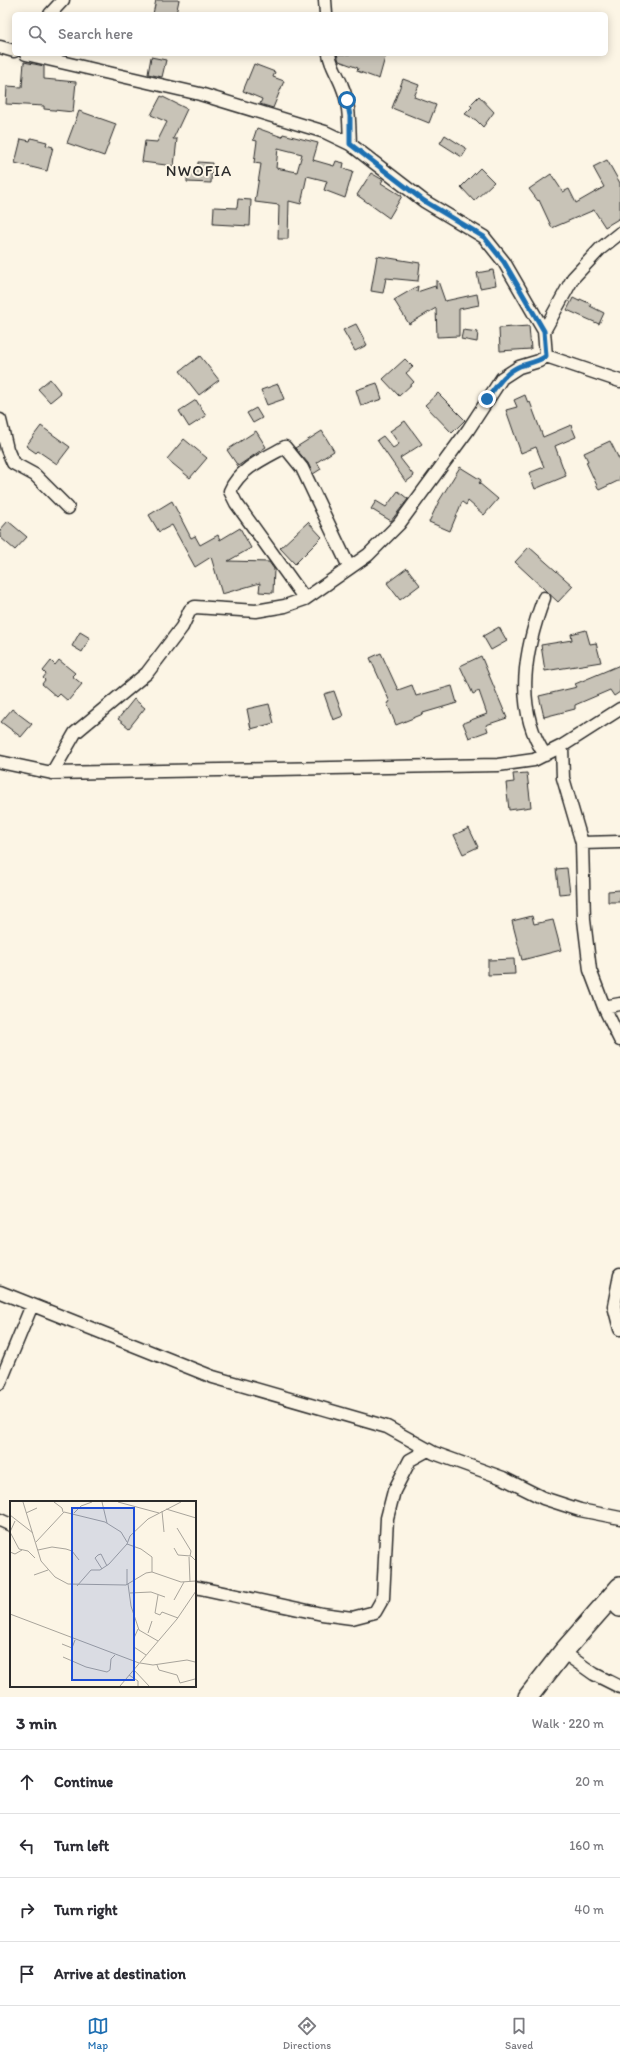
<!DOCTYPE html>
<meta charset="utf-8">
<style>
body{margin:0;font-family:Itim,sans-serif;background:#f2f2f3;color:#2b2b33}
.stop{position:absolute;width:12px;height:12px;margin:-9px;border:3px solid #1f6fb2;border-radius:50%;background:#fff}
.stop.end{background:#1f6fb2;border-color:#fff;box-shadow:0 1px 4px #0008}
.list{margin:0;padding:0;list-style:none}
h2{display:flex;justify-content:space-between;align-items:center;height:52px;margin:0;padding:0 16px;font-size:17px}
h2 small{font-size:13px;font-weight:400;color:#7c7c81}
.list li{display:grid;grid-template-columns:26px 1fr auto;gap:12px;align-items:center;box-sizing:border-box;height:64px;padding:0 16px;border-top:1px solid #e1e1e2}
.list b{display:block;font-size:15px;white-space:nowrap}
.list em{font-size:13px;font-style:normal;color:#7c7c81}
.icon{flex:none;width:22px;height:22px;fill:none;stroke:currentColor;stroke-width:2;stroke-linecap:round;stroke-linejoin:round}
.map{position:relative;flex:none;width:620px;height:1697px;overflow:hidden}
.search{position:absolute;background:#fff;box-shadow:0 2px 10px #0003;left:12px;right:12px;top:12px;height:44px;display:flex;align-items:center;gap:10px;box-sizing:border-box;padding:0 14px;border-radius:6px;color:#7c7c81;font-size:15px}
.sheet{height:308px;background:#fff}
nav{display:flex;justify-content:space-around;align-items:center;box-sizing:border-box;height:56px;border-top:1px solid #e1e1e2;background:#fff;font-size:11px;color:#7c7c81}
nav a{display:grid;justify-items:center;gap:2px}
nav .on{color:#1f6fb2}
.map>svg:first-child{display:block}
.building{fill:#c8c3b7;stroke:#2b2b2b;fill-rule:evenodd}
.lines{fill:none;stroke-linecap:round;stroke-linejoin:round}
.street-casing{stroke:#2b2b2b;stroke-width:15}
.secondary-casing{stroke:#2b2b2b;stroke-width:20}
.primary-casing{stroke:#2b2b2b;stroke-width:22}
.street{stroke:#fcf5e5;stroke-width:12}
.secondary{stroke:#fcf5e5;stroke-width:17}
.primary{stroke:#fcf5e5;stroke-width:19}
.route{stroke:#1f6fb2;stroke-width:5}
.labels{text-anchor:middle;stroke-width:4;stroke-linejoin:round;paint-order:stroke}
.quarter-label{font-size:16px;letter-spacing:1px;fill:#2b2b2b;stroke:#fcf5e5}
.inset-road{fill:none;stroke:#a8a49b;stroke-width:1}
.view{fill:#1d4ed8;fill-opacity:0.15;stroke:#1d4ed8;stroke-width:2}
.inset-edge{fill:none;stroke:#2b2b2b;stroke-width:2}
</style>
<div class="map">
<svg width="620" height="1697" viewBox="0 0 620 1697">
<rect width="100%" height="100%" fill="#fcf5e5"/>
<filter id="ink" filterUnits="userSpaceOnUse"><feTurbulence type="fractalNoise" baseFrequency=".025" numOctaves="2"/><feDisplacementMap in="SourceGraphic" scale="8" xChannelSelector="R" yChannelSelector="G"/><feConvolveMatrix kernelMatrix="1 2 1 2 8 2 1 2 1" color-interpolation-filters="sRGB"/></filter>
<g filter="url(#ink)">
<path class="building" d="M 156,0 L 179,0 L 176,14 L 153,14 Z
M 337,54 L 386,54 L 379,79 L 357,71 L 358,68 L 339,61 Z
M 151,57 L 166,60 L 162,77 L 148,74 Z
M 24,62 L 44,66 L 44,79 L 76,82 L 73,112 L 44,109 L 44,106 L 6,104 L 7,86 L 22,87 Z
M 254,64 L 275,72 L 273,77 L 284,81 L 273,108 L 260,104 L 262,99 L 243,91 Z
M 403,79 L 419,85 L 414,97 L 436,105 L 429,123 L 392,108 Z
M 161,96 L 187,109 L 173,139 L 177,139 L 174,166 L 142,162 L 145,141 L 157,142 L 167,122 L 151,115 Z
M 479,96 L 494,112 L 483,127 L 476,120 L 465,114 L 472,107 L 470,105 Z
M 79,111 L 116,124 L 104,156 L 67,143 Z
M 257,128 L 282,137 L 283,134 L 318,143 L 313,160 L 334,166 L 336,161 L 344,163 L 343,168 L 353,171 L 345,198 L 324,190 L 327,181 L 307,176 L 301,204 L 289,201 L 288,239 L 278,239 L 279,205 L 255,202 L 261,164 L 254,163 L 257,141 L 253,140 ZM 278,148 L 302,154 L 297,172 L 276,168 Z
M 445,135 L 467,149 L 462,157 L 440,143 Z
M 31,138 L 47,142 L 46,145 L 53,147 L 47,171 L 15,163 L 21,139 L 30,141 Z
M 607,160 L 620,183 L 620,218 L 605,227 L 594,210 L 552,228 L 539,200 L 538,201 L 529,189 L 551,174 L 563,192 L 569,189 L 576,203 L 604,187 L 593,167 Z
M 198,162 L 212,163 L 211,183 L 187,182 L 187,168 L 198,168 Z
M 480,168 L 494,182 L 474,201 L 461,187 Z
M 371,173 L 383,180 L 381,183 L 402,196 L 389,218 L 357,195 Z
M 238,199 L 251,200 L 250,226 L 213,224 L 214,207 L 237,208 Z
M 377,256 L 420,263 L 418,281 L 386,278 L 383,293 L 371,291 Z
M 493,270 L 496,285 L 480,288 L 477,273 Z
M 436,281 L 438,281 L 445,301 L 477,294 L 479,305 L 459,309 L 459,336 L 437,337 L 436,308 L 409,324 L 394,300 L 418,286 L 417,292 L 435,286 L 436,289 Z
M 573,298 L 579,301 L 580,299 L 591,304 L 590,306 L 604,313 L 599,324 L 567,310 Z
M 356,324 L 367,345 L 355,351 L 343,330 Z
M 529,326 L 531,349 L 500,351 L 499,328 Z
M 463,330 L 478,332 L 477,342 L 461,339 Z
M 200,356 L 219,380 L 199,395 L 180,371 Z
M 405,359 L 413,367 L 406,373 L 414,382 L 399,396 L 383,379 Z
M 50,379 L 61,393 L 50,402 L 38,389 Z
M 377,383 L 382,399 L 361,406 L 356,390 Z
M 278,384 L 284,399 L 267,405 L 261,390 Z
M 438,393 L 465,420 L 452,433 L 425,405 Z
M 525,395 L 528,403 L 530,402 L 543,437 L 571,425 L 576,437 L 555,446 L 566,476 L 535,489 L 529,473 L 544,467 L 536,447 L 521,453 L 506,410 L 517,407 L 514,400 Z
M 196,400 L 206,416 L 189,427 L 179,411 Z
M 256,408 L 262,418 L 253,423 L 247,413 Z
M 405,421 L 422,444 L 400,458 L 414,476 L 406,482 L 377,440 L 383,436 L 393,448 L 399,444 L 390,431 Z
M 41,426 L 70,447 L 57,464 L 38,451 L 36,453 L 26,446 Z
M 256,431 L 266,447 L 238,466 L 227,450 Z
M 322,431 L 334,451 L 317,462 L 321,469 L 313,474 L 308,463 L 295,448 Z
M 184,439 L 207,458 L 190,478 L 167,459 Z
M 610,441 L 620,461 L 620,480 L 599,490 L 586,462 L 588,461 L 584,453 Z
M 460,467 L 481,480 L 479,483 L 498,499 L 484,515 L 468,501 L 466,505 L 462,502 L 450,531 L 429,522 L 439,501 Z
M 398,491 L 408,499 L 391,521 L 371,509 L 376,501 L 386,507 Z
M 172,501 L 191,538 L 195,536 L 200,545 L 218,535 L 220,540 L 240,528 L 251,548 L 228,561 L 269,562 L 274,569 L 273,593 L 259,592 L 260,583 L 222,594 L 211,557 L 195,567 L 172,525 L 159,532 L 149,515 Z
M 8,521 L 27,537 L 15,550 L 0,537 L 0,530 Z
M 308,522 L 322,537 L 295,564 L 280,548 Z
M 529,547 L 573,586 L 558,602 L 515,562 Z
M 407,568 L 420,585 L 400,600 L 387,583 Z
M 499,627 L 507,641 L 491,650 L 483,636 Z
M 586,630 L 590,644 L 596,643 L 601,662 L 545,671 L 541,645 L 572,640 L 571,634 Z
M 80,632 L 90,638 L 82,652 L 72,646 Z
M 381,653 L 398,690 L 412,685 L 416,696 L 452,686 L 457,703 L 423,713 L 423,714 L 396,725 L 387,703 L 390,702 L 370,658 Z
M 481,656 L 507,718 L 486,725 L 488,731 L 469,738 L 463,723 L 487,714 L 479,691 L 473,694 L 460,666 Z
M 59,660 L 75,673 L 72,676 L 82,684 L 68,701 L 60,694 L 57,697 L 42,684 L 45,680 L 43,678 L 46,674 L 43,671 L 51,661 L 55,665 Z
M 620,665 L 620,692 L 614,696 L 610,690 L 575,705 L 575,709 L 544,717 L 539,696 L 577,687 L 575,684 Z
M 334,691 L 343,716 L 333,720 L 324,694 Z
M 134,699 L 145,708 L 129,728 L 118,719 Z
M 269,704 L 274,723 L 251,729 L 247,709 Z
M 12,709 L 32,724 L 21,737 L 1,722 Z
M 527,773 L 531,807 L 509,810 L 506,783 L 514,782 L 513,774 Z
M 469,828 L 478,847 L 463,854 L 454,835 Z
M 567,868 L 570,893 L 559,894 L 556,869 Z
M 620,890 L 620,902 L 608,902 L 608,891 Z
M 532,916 L 534,924 L 553,920 L 561,950 L 522,960 L 512,921 Z
M 514,959 L 515,974 L 488,975 L 488,960 Z"/>
<g class="lines">
<defs>
<path id="street" d="M 325,0 L 326,14
M 50,14 L 63,0
M 0,47 L 14,51
M 26,54 L 200,94 L 325,132 L 350,144 L 424,201 L 484,237 L 504,262 L 544,331
M 329,54 C 331,66 338,75 342,86 C 350,105 349,124 350,144
M 546,356 L 620,381
M 0,420 L 7,449 L 13,463 L 35,475 L 68,508
M 544,598 C 525,648 513,707 545,755
M 305,599 L 236,503 L 230,491 C 239,469 265,458 285,447 L 302,468 L 349,567
M 562,746 L 563,778 L 582,843 L 584,920 L 590,970 L 604,1007 L 620,1040
M 0,762 L 52,773 L 498,765 L 534,760 L 562,746 L 620,709
M 52,773 L 75,733 L 147,673 L 182,627 L 190,610 L 195,607 L 256,611 L 285,606 L 305,599 L 368,555 L 399,524 L 468,430 L 502,378 L 519,367 L 539,361 L 546,356 L 544,331 L 573,278 L 600,249 L 620,233
M 582,843 L 620,842
M 604,1007 L 620,1004
M 620,1275 L 614,1306 L 620,1329
M 0,1292 L 213,1377 L 387,1427 L 434,1453 L 503,1478 L 543,1498 L 580,1510 L 620,1518
M 0,1383 L 32,1305
M 0,1520 L 11,1525
M 195,1587 L 322,1614 L 352,1618 L 375,1612 L 383,1598 L 387,1518 L 394,1491 L 410,1460 L 428,1450
M 563,1652 L 594,1674 L 620,1687"/>
<path id="secondary" d="M 611,1598 L 620,1608"/>
<path id="primary" d="M 528,1697 L 563,1652 L 620,1587"/>
</defs>
<use href="#street" class="street-casing"/>
<use href="#secondary" class="secondary-casing"/>
<use href="#primary" class="primary-casing"/>
<use href="#street" class="street"/>
<use href="#secondary" class="secondary"/>
<use href="#primary" class="primary"/>
</g>
</g>
<g class="lines" filter="url(#ink)">
<path class="route" d="M 347,100 L 350,116 L 350,144 L 424,201 L 484,237 L 504,262 L 544,331 L 546,356 C 538,362 529,363 520,366 C 505,372 496,387 487,399"/>
</g>
<g class="labels">
<g class="quarter-label">
<text x="199" y="176">NWOFIA</text>
</g>
</g>
<g transform="translate(10 1501)">
<rect width="186" height="186" fill="#fcf5e5"/>
<path class="inset-road" d="M 13,1 L 31,60 L 45,76 L 58,83 L 116,84 L 136,72 L 142,71 L 171,81 L 186,80M 44,1 L 52,7 L 53,11M 92,1 L 97,22M 108,1 L 149,12M 156,8 L 186,17M 152,10 L 154,31M 16,12 L 27,7M 64,12 L 71,5 L 82,1M 0,14 L 23,32M 167,27 L 181,50 L 180,55M 0,31 L 9,48 L 18,50 L 25,57M 0,31 L 5,20M 26,41 L 54,11 L 95,21 L 111,31 L 117,41M 117,43 L 131,48 L 142,56 L 142,71M 164,47 L 168,54 L 181,55 L 186,60M 28,49 L 42,46 L 56,48 L 62,50 L 69,59M 0,51 L 5,53 L 12,49M 179,56 L 180,81M 92,68 L 85,57 L 88,54 L 91,53 L 97,65M 117,68 L 117,84M 24,74 L 38,69M 118,83 L 121,105 L 129,129 L 148,140M 67,85 L 81,69 L 90,69 L 99,63 L 117,43 L 120,35 L 138,18 L 171,1M 120,92 L 141,91 L 155,96M 148,94 L 145,112 L 150,114 L 152,111 L 168,117M 164,99 L 174,81M 0,113 L 129,162M 128,128 L 124,137 L 124,146 L 136,154M 138,132 L 142,120M 52,143 L 62,147 L 65,139M 53,156 L 76,166 L 97,171 L 100,169 L 101,158 L 105,154M 130,162 L 143,164 L 177,159 L 185,161M 147,164 L 149,169 L 167,174 L 170,182 L 185,178M 124,169 L 139,185M 119,174 L 128,180 L 128,185M 110,185 L 167,118 L 186,90"/>
<path class="view" d="M 62,7 L 124,7 L 124,179 L 62,179 Z"/>
<rect width="186" height="186" class="inset-edge"/>
</g>
</svg>
<div class="stop" style="left:347px;top:100px"></div>
<div class="stop end" style="left:487px;top:399px"></div>
<div class="search"><svg class="icon" aria-label="search" viewBox="0 0 24 24"><circle cx="10" cy="10" r="6"/><path d="M15 15l6 6"/></svg>Search here</div>
</div>
<section class="sheet">
<h2>3 min<small>Walk · 220 m</small></h2>
<ul class="list">
<li><svg class="icon" aria-label="ahead" viewBox="0 0 24 24"><path d="M12 20V5M6 11l6-6 6 6"/></svg><div><b>Continue</b></div><em>20 m</em></li>
<li><svg class="icon" aria-label="left" viewBox="0 0 24 24"><path d="M17 20v-9H6M10 6l-5 5 5 5"/></svg><div><b>Turn left</b></div><em>160 m</em></li>
<li><svg class="icon" aria-label="right" viewBox="0 0 24 24"><path d="M7 20v-9h11M14 6l5 5-5 5"/></svg><div><b>Turn right</b></div><em>40 m</em></li>
<li><svg class="icon" aria-label="arrive" viewBox="0 0 24 24"><path d="M6 21V4h12l-3 4 3 4H6"/></svg><div><b>Arrive at destination</b></div></li>
</ul>
</section>
<nav>
<a class="on"><svg class="icon" aria-label="map" viewBox="0 0 24 24"><path d="M3 6l6-2 6 2 6-2v14l-6 2-6-2-6 2zM9 4v14M15 6v14"/></svg>Map</a>
<a><svg class="icon" aria-label="directions" viewBox="0 0 24 24"><path d="M12 3l9 9-9 9-9-9zM9 14v-3h6M13 9l2 2-2 2"/></svg>Directions</a>
<a><svg class="icon" aria-label="saved" viewBox="0 0 24 24"><path d="M7 4h10v16l-5-4-5 4z"/></svg>Saved</a>
</nav>
